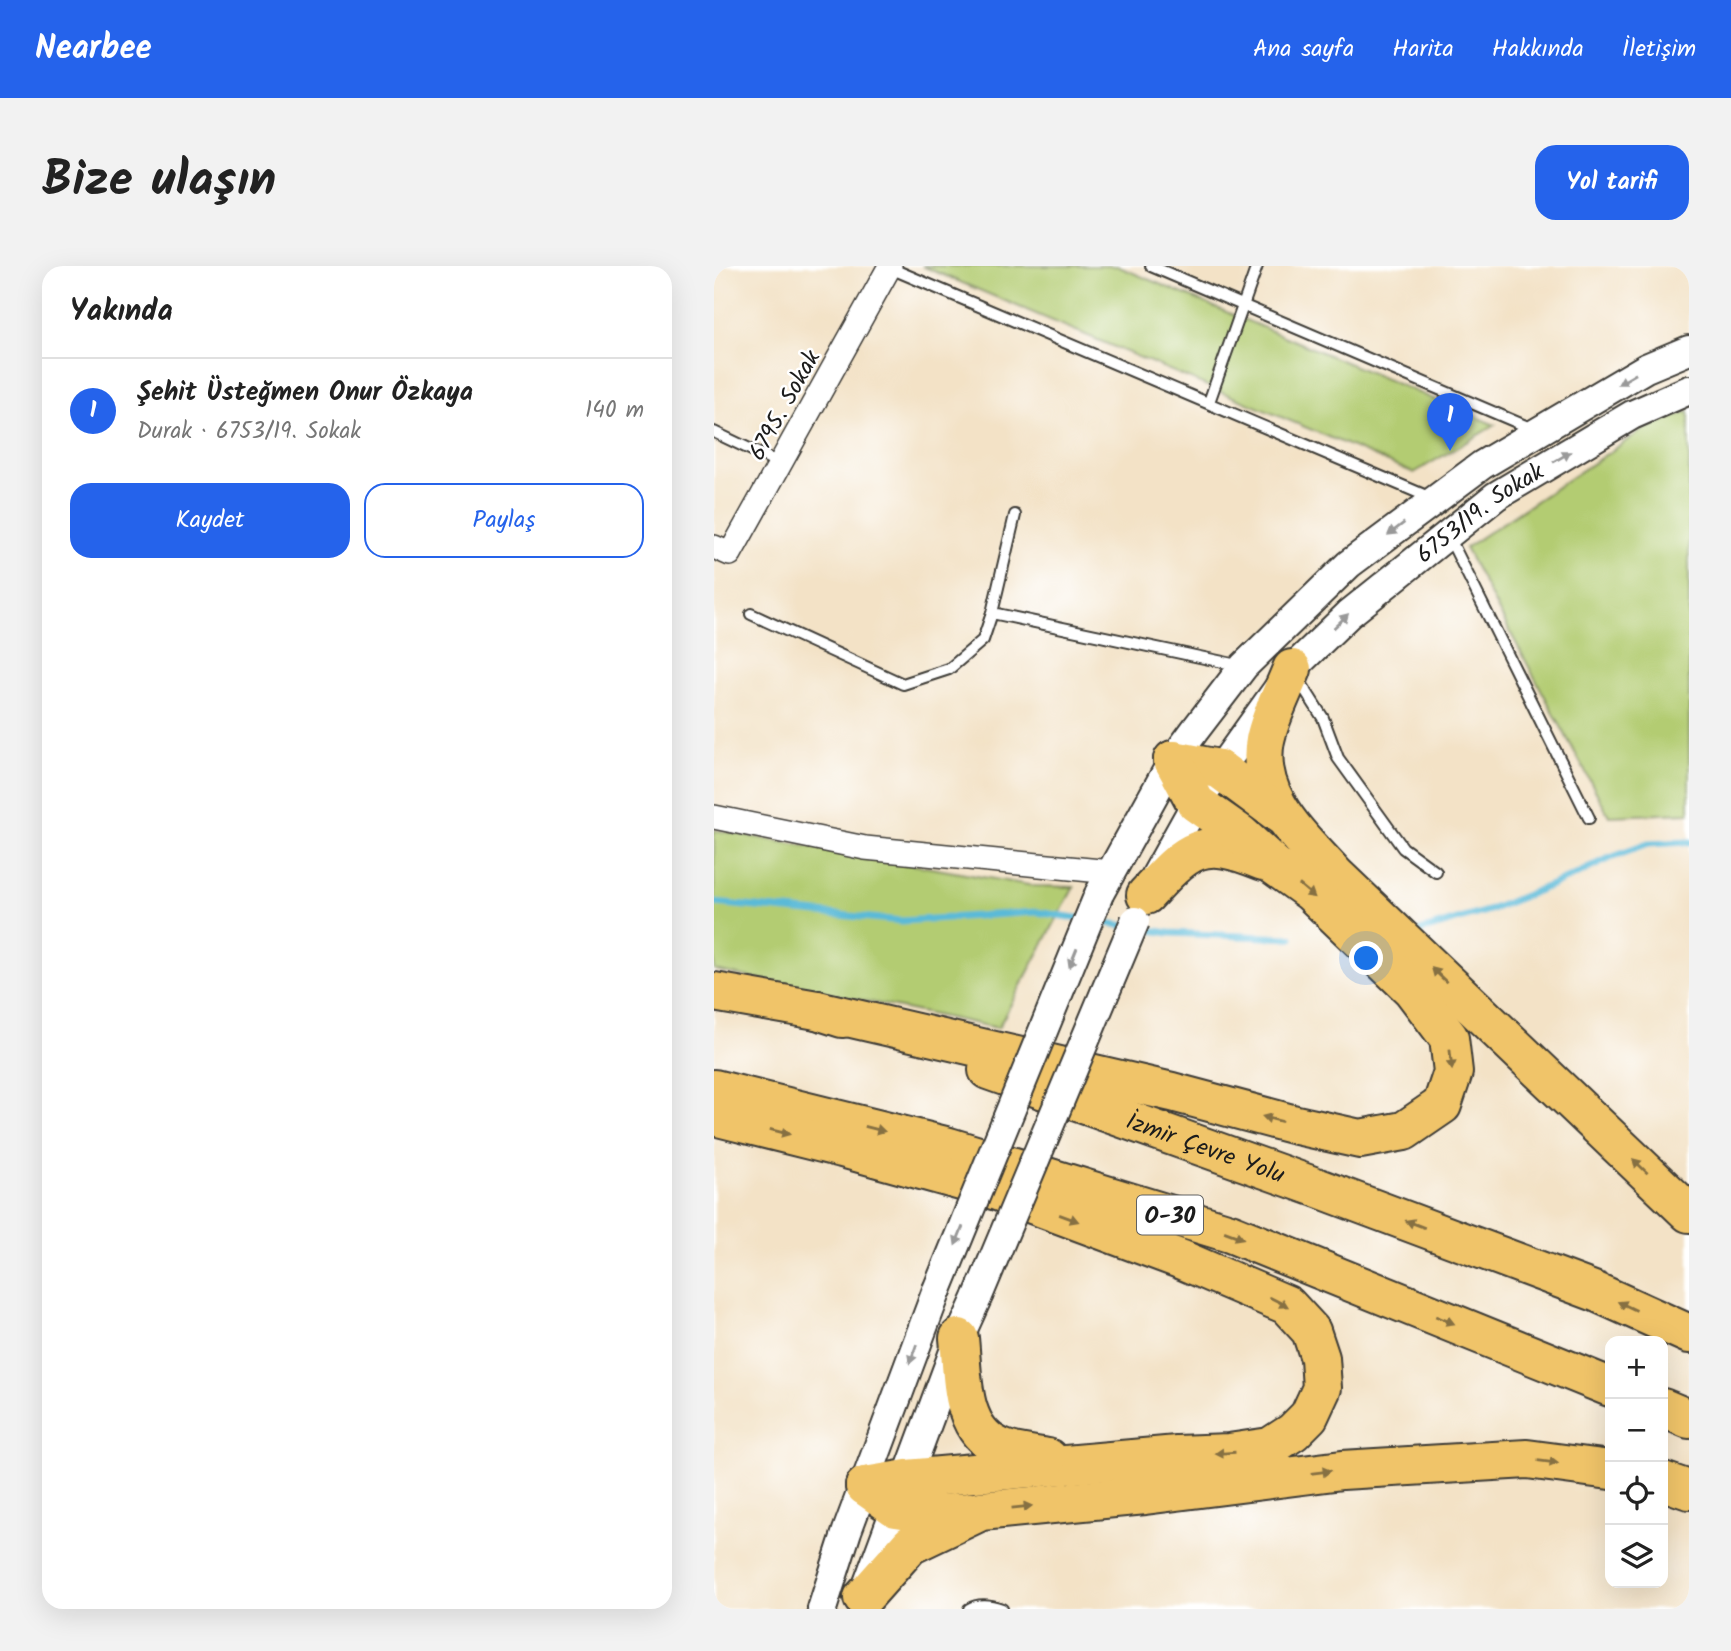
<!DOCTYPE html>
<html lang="tr">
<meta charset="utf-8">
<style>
body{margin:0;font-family:Kalam,sans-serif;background:#f2f2f2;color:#222}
.controls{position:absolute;right:21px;bottom:21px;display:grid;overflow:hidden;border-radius:14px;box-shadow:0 7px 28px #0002}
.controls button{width:63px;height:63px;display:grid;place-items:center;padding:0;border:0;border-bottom:2px solid #e0e0e0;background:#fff;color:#222;font:35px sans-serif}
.you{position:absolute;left:653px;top:693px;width:24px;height:24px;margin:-18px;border:5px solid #fff;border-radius:50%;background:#1a73e8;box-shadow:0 0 0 10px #1a73e833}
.badge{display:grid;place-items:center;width:46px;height:46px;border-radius:50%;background:#2563eb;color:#fff;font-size:23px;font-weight:700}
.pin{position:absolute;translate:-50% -58px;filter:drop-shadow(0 2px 4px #0008)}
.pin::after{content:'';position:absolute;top:37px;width:24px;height:21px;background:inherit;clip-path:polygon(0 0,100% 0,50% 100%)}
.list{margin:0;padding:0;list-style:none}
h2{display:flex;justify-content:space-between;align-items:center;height:91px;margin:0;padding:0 28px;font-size:30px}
h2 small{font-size:23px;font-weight:400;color:#767676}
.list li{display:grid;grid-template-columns:46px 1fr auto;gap:21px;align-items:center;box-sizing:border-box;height:105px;padding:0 28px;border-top:2px solid #e0e0e0}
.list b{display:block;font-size:26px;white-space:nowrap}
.list p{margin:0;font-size:23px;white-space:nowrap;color:#767676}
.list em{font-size:23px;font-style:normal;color:#767676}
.actions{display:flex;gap:14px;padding:21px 28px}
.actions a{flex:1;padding:16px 0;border:2px solid #2563eb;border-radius:21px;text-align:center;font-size:24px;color:#2563eb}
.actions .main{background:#2563eb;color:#fff}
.icon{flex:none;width:38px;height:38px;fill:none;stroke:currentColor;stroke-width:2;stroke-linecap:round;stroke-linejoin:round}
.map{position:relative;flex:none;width:975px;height:1343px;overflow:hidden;border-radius:21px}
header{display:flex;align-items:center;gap:42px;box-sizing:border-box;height:98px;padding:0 35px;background:#2563eb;color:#fff}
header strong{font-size:33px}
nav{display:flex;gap:38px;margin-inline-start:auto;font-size:24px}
.intro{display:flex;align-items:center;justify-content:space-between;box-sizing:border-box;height:168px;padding:0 42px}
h1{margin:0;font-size:49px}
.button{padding:18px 32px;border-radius:21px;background:#2563eb;color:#fff;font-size:24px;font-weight:700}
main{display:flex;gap:42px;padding:0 42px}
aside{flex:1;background:#fff;border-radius:21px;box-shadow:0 7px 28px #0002}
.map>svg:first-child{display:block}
.green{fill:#b3cc72;stroke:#687447;stroke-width:2}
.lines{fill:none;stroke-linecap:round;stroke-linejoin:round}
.stream{stroke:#5abad8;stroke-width:7}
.service-casing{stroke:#3c3a36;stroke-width:14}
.minor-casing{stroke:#3c3a36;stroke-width:26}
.tertiary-casing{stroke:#3c3a36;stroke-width:32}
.motorway-casing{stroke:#3c3a36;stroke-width:42}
.service{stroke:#fff;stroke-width:10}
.minor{stroke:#fff;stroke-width:23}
.tertiary{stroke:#fff;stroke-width:28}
.motorway{stroke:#f0c469;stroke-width:38}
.tertiary-bridge-casing{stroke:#3c3a36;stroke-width:32;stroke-linecap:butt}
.tertiary-bridge{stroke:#fff;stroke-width:28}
.oneway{fill:#999}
.oneway2{fill:#867042}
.labels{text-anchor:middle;stroke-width:5;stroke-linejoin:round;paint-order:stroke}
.shield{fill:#fff;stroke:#606060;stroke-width:2}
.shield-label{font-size:23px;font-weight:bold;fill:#1c1c1c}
.street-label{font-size:24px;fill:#1c1c1c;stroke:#fff}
</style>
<header>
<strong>Nearbee</strong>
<nav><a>Ana sayfa</a><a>Harita</a><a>Hakkında</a><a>İletişim</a></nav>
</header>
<div class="intro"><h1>Bize ulaşın</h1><a class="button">Yol tarifi</a></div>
<main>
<aside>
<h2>Yakında<small></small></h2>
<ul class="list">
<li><span class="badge">1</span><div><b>Şehit Üsteğmen Onur Özkaya</b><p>Durak · 6753/19. Sokak</p></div><em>140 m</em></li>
</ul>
<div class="actions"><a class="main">Kaydet</a><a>Paylaş</a></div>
</aside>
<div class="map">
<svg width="975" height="1343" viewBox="0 0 975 1343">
<rect width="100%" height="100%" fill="#fff"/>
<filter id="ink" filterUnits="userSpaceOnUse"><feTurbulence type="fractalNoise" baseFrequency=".0143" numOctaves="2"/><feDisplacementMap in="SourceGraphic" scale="14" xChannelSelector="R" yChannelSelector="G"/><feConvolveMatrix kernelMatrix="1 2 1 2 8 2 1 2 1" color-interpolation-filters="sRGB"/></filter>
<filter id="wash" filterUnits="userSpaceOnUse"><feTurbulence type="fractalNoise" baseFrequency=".00686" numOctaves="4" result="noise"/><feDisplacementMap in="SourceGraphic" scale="28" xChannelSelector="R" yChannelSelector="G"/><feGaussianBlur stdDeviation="1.57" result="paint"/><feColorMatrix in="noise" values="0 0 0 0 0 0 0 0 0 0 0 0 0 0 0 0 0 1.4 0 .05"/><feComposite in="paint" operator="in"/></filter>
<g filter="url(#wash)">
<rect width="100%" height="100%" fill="#f3e2c6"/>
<path class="green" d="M 208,0 L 403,0 L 781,159 L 700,207 Z
M 975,145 L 975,547 L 895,550 L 751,282 L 932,162 Z
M 0,564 L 320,620 L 360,621 L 284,762 L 0,704 Z"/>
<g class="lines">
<path class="stream" d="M 0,637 L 188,655 L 323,646 L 368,653
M 379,655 L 413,660
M 424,662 L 455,667 L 577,672
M 706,665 L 776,644 L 857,611 L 896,592 L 934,578 L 975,576"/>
</g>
</g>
<g filter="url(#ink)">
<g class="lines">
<defs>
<path id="service" d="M 437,0 L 821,164
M 176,2 L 717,232
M 495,136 L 543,0
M 0,166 L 67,198
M 735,271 L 875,552
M 278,347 L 528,400
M 37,348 L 189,418 L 235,403 L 269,374 L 278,347 L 301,249
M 583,411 L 609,452 L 624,492 L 689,582 L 722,606
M 255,1343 C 265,1337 277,1339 288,1343"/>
<path id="minor" d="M 0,281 L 16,288 L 176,0
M 0,551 L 151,582 L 397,606"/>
<g id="tertiary">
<path id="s1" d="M 442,609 L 482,537 L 578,403 L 635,348 L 782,230 L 918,149 L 975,124"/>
<path d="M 385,628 L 459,494 L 481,464 L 530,400 L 635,298 L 768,199 L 932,102 L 975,84"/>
<path d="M 154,1317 L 245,1072 L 264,1030"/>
<path d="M 108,1343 L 133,1265 L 223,1024"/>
</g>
<g id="motorway">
<path d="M 578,403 C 569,426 556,450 551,474 C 540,531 587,571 621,609 L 975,947"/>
<path d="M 459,494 L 505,503 L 567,549"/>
<path d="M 432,629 C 475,582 487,569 549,595"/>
<path d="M 0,726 L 103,744 L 128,752"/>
<path d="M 103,744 L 458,826 L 578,858 L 646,873 L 690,865 L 728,839 L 739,806 L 735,772 L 698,723 L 597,626 L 561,600 L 526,568 L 482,537 L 459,494"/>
<path id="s2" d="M 274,804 L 599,920 L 882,1026 L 975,1068"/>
<path d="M 0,823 L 235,881 L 516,967 L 896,1121"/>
<path d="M 0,850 L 128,882 L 283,925 L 466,993 L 573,1039 L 597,1065 L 606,1092 L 608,1122 L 595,1150 L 579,1166 L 556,1181 L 515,1187 L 463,1189 L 193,1213 L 151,1220"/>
<path d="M 245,1072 C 249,1109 245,1163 285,1181 C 299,1188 319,1189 334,1192"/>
<path d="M 949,1142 L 975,1153"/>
<path d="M 949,1215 L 975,1224"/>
<path d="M 151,1220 L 182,1242 L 222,1248 L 257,1246"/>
<path d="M 149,1332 L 196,1279 L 267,1245 L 431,1229 L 628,1204 L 813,1193 L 896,1204"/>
</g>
</defs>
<use href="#service" class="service-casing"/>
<use href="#minor" class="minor-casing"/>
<use href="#tertiary" class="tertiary-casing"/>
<use href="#motorway" class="motorway-casing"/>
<use href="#service" class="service"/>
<use href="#minor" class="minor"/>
<use href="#tertiary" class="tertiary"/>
<use href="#motorway" class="motorway"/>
<defs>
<path id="tertiary-bridge" d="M 223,1024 L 385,628
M 264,1030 L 421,655"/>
</defs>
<use href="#tertiary-bridge" class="tertiary-bridge-casing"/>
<use href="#tertiary-bridge" class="tertiary-bridge"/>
</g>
<defs><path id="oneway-solid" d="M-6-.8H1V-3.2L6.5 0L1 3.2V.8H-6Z" transform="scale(1.75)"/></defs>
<g class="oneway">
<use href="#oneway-solid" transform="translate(913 113) rotate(150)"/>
<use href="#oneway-solid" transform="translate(848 191) rotate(-31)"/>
<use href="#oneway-solid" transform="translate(682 263) rotate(143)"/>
<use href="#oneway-solid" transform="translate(627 355) rotate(-44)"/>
<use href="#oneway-solid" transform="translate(359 692) rotate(112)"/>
<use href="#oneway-solid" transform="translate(245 970) rotate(112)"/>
<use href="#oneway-solid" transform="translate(199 1088) rotate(110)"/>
</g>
<g class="oneway2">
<use href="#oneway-solid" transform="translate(593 625) rotate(40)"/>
<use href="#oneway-solid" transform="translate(725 709) rotate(-136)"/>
<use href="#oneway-solid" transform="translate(737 794) rotate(84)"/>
<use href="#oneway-solid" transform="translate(558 853) rotate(-165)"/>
<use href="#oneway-solid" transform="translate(161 863) rotate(14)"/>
<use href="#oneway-solid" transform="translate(66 866) rotate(14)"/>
<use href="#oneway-solid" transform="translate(926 900) rotate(-136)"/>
<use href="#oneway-solid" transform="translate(355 952) rotate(20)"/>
<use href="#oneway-solid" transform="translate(701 958) rotate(-159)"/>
<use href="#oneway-solid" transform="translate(520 969) rotate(20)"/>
<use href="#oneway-solid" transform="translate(565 1036) rotate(27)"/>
<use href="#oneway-solid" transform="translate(913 1040) rotate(-155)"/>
<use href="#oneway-solid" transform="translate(731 1054) rotate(22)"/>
<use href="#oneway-solid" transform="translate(511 1187) rotate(176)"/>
<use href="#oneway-solid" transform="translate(834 1196) rotate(7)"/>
<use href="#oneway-solid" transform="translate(607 1206) rotate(-7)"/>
<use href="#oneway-solid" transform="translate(308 1241) rotate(-6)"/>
</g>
</g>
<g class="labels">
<rect class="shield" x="423" y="929.5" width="66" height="39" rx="5"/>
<g class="shield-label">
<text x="456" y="957">O-30</text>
</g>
<g class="street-label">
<text transform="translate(70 139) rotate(-61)" y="8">6795. Sokak</text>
<text dy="8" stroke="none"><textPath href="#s1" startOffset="492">6753/19. Sokak</textPath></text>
<text dy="8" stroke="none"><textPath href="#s2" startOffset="231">İzmir Çevre Yolu</textPath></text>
</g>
</g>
</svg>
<div class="controls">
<button>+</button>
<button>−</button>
<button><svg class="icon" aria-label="locate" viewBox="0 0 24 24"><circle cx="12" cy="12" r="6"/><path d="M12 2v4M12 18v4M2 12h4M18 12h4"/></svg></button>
<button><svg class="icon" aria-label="layers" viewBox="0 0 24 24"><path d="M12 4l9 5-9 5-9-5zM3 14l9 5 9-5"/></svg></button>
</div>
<div class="you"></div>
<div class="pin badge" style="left:736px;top:185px">1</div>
</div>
</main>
